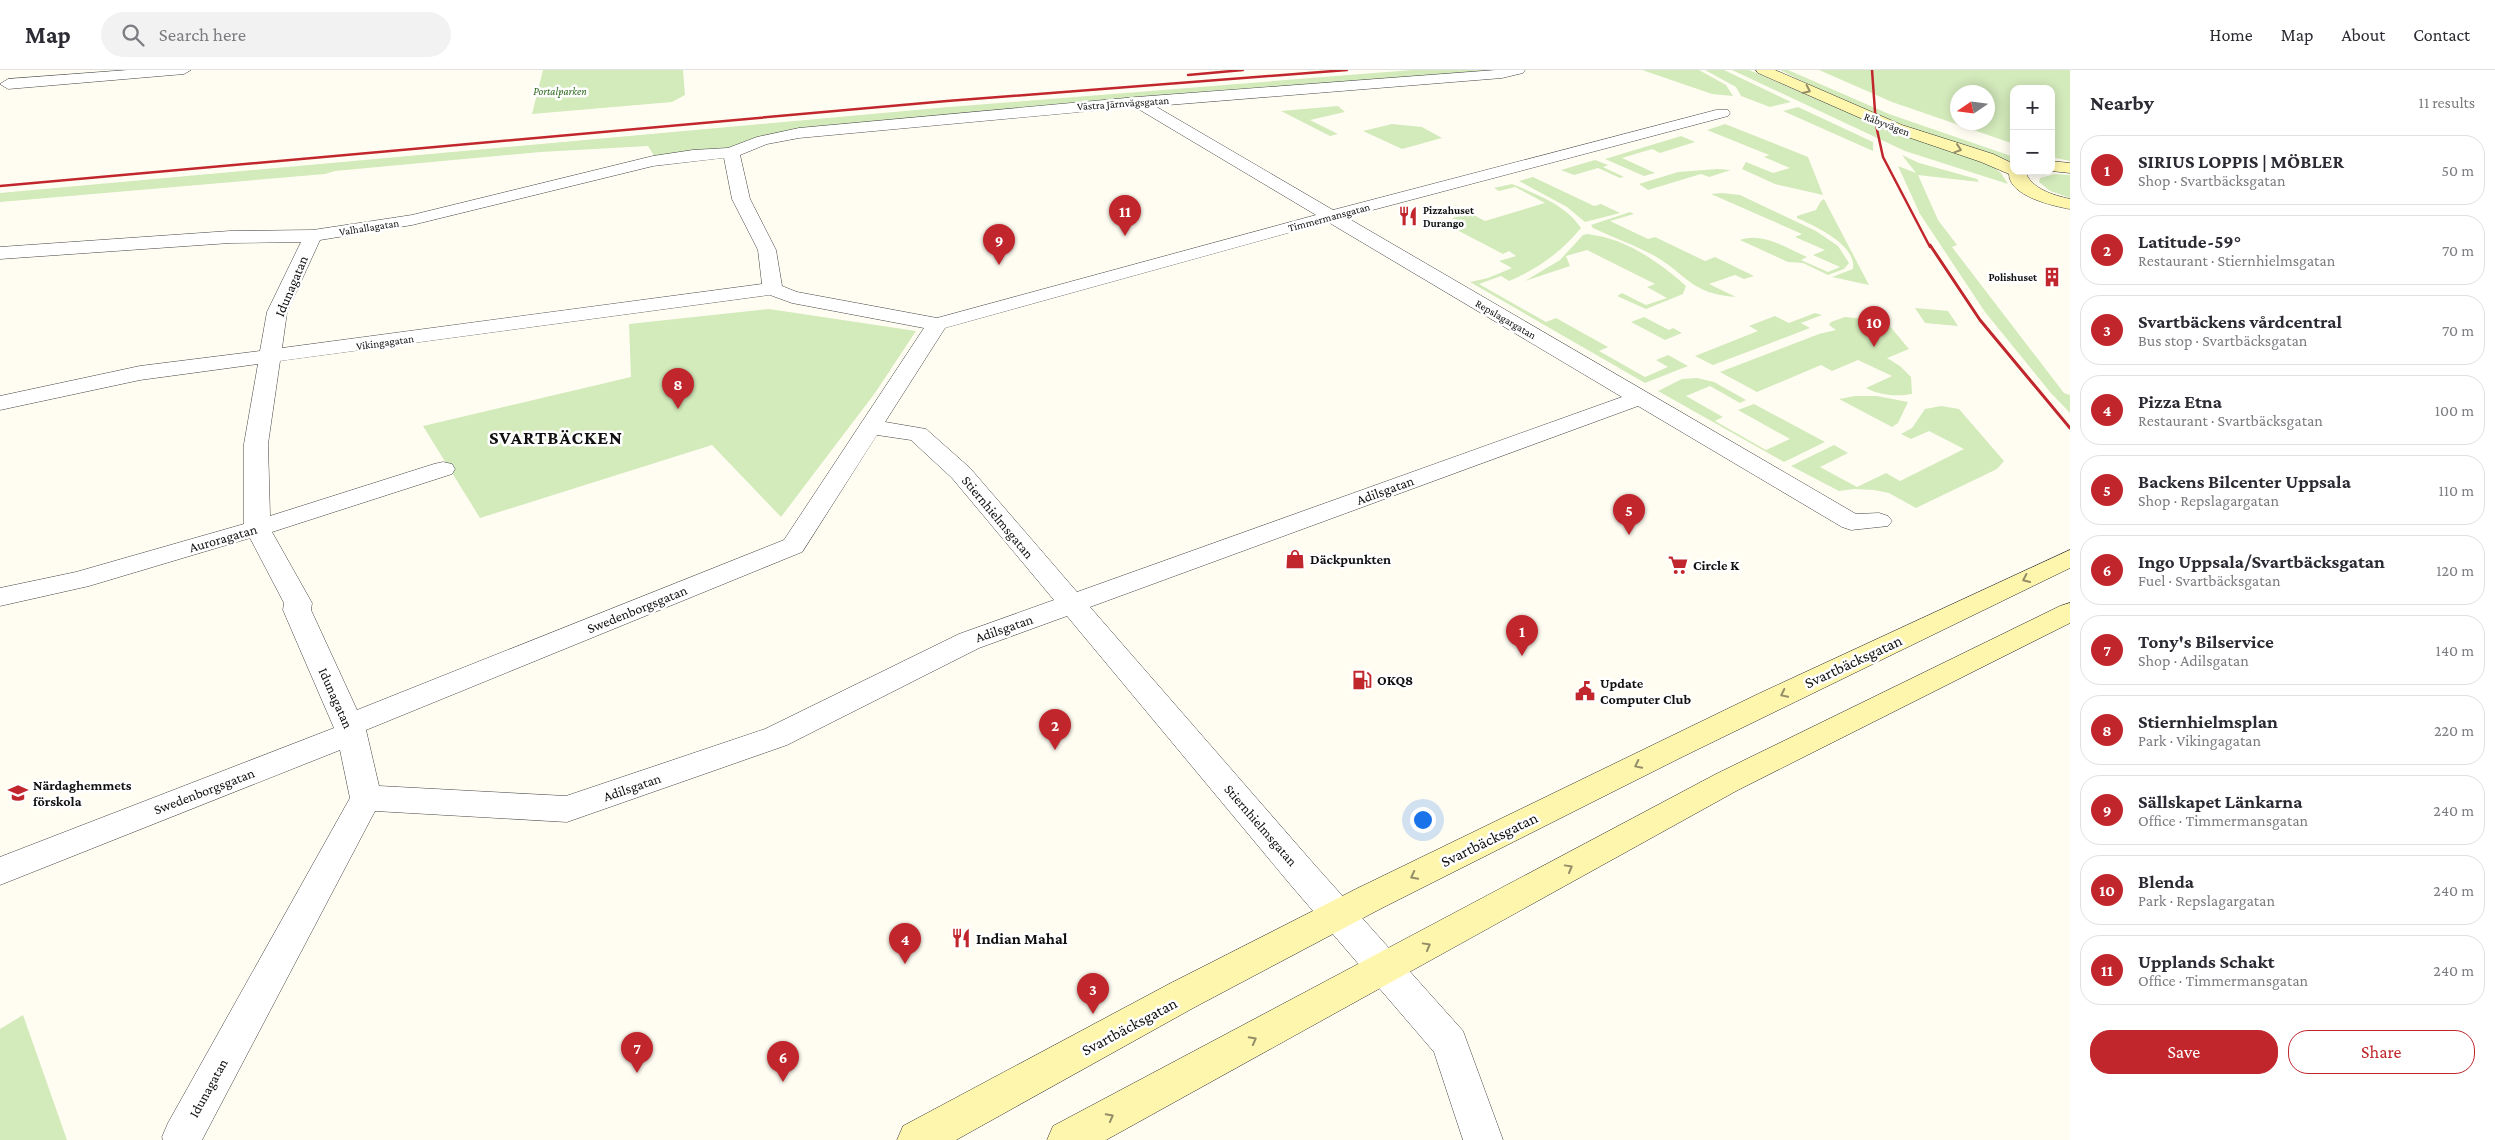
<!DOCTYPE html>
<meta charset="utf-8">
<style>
body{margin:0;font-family:"Crimson Pro",serif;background:#f2f2f3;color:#2b2b33}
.controls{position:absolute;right:15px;top:15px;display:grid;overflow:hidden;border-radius:10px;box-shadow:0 2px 12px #0003}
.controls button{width:45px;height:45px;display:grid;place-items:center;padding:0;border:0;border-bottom:1px solid #e1e1e2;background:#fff;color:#2b2b33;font:25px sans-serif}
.compass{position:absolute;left:1950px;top:15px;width:45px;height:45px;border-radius:50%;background:#fff;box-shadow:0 2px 12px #0003;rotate:257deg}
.you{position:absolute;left:1422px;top:749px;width:18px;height:18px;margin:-12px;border:4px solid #fff;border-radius:50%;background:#1a73e8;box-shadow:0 0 0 8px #1a73e833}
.badge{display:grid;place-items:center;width:32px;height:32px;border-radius:50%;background:#c1262c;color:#fff;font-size:16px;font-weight:700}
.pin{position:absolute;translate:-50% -41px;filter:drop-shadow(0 1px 2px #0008)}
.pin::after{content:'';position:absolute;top:26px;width:18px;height:15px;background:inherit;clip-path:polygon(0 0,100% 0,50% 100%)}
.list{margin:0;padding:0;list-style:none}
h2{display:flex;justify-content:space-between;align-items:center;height:65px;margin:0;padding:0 20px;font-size:21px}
h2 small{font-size:16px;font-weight:400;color:#7c7c81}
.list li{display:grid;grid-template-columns:32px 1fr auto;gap:15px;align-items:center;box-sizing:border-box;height:70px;margin:0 10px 10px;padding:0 10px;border:1px solid #e1e1e2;border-radius:20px}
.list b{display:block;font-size:19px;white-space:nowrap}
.list p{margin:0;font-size:16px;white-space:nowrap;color:#7c7c81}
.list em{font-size:16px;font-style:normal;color:#7c7c81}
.actions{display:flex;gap:10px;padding:15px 20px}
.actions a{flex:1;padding:11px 0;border:1px solid #c1262c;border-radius:20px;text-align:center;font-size:18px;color:#c1262c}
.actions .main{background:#c1262c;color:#fff}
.icon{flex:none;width:28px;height:28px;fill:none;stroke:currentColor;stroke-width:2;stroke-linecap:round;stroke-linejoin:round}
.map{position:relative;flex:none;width:2070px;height:1070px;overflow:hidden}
header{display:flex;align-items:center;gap:30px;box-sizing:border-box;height:70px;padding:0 25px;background:#fff;border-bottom:1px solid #e1e1e2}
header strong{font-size:24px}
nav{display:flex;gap:28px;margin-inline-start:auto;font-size:18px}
.search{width:350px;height:45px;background:#f2f2f3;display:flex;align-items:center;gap:12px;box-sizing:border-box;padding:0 18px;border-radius:28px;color:#7c7c81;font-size:19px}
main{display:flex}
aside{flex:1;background:#fff}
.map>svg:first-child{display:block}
.green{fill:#d3eabb;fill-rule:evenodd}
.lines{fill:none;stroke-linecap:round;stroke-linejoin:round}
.street-casing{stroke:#434343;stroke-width:1}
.secondary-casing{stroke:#323232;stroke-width:1}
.street{fill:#fff;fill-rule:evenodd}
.secondary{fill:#fff6ae;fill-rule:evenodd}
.rail-far1{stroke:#c1262c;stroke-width:2.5}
.rail{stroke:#c1262c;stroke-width:3}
.oneway{stroke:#938e67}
.labels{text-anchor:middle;stroke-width:5;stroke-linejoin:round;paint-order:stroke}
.far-park-label{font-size:11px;font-style:italic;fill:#2d691f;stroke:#fff}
.far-street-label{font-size:11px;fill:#101010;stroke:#fff}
.far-poi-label{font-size:11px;font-weight:bold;fill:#101010;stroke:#fff;text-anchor:start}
.street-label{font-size:14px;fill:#101010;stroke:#fff}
.poi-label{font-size:14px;font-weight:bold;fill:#101010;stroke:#fff;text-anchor:start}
.near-street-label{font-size:16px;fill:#101010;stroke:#fff}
.near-poi-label{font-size:16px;font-weight:bold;fill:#101010;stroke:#fff;text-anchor:start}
.district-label{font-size:19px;font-weight:bold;letter-spacing:1px;fill:#101010;stroke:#fff}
</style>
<header>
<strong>Map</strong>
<div class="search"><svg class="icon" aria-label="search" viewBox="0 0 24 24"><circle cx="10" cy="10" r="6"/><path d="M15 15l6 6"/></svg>Search here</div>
<nav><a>Home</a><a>Map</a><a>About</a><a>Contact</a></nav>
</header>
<main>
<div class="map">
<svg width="2070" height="1070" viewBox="0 0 2070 1070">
<rect width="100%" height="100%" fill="#fffdf2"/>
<path class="green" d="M 543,0 L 683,0 L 685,25 L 672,32 L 532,44 Z
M 1412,0 L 1500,0 L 896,52 L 742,77 L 655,87 L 648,76 L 541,82 L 335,101 L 325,104 L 0,132 L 0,123 L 949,37 Z
M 1642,0 L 1699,0 L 1726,15 L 1733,26 L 1712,24 Z
M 1705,0 L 1724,0 L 1791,32 L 1770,37 L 1741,26 L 1736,17 Z
M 1732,0 L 1749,0 L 1896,63 L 1992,96 L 2001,103 L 2008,114 L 1905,81 Z
M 1780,0 L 1788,0 L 1889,44 L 2014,87 L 2014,94 C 1933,67 1855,39 1780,0 Z
M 1819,0 L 2070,0 L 2070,91 L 2051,87 L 2051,19 L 2014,19 L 2014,74 L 1892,32 ZM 1988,22 L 1988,52 L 1958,52 L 1958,22 Z
M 1338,36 L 1345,42 L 1310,50 L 1338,64 L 1330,66 L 1281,41 Z
M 1798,37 L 1873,72 L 1873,81 L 1783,41 Z
M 1392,54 L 1422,57 L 1442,68 L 1402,79 L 1363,61 Z
M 1725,54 L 1808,87 L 1823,125 L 1775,114 L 1742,99 L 1746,92 L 1773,103 L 1790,98 L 1764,87 L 1769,85 L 1707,60 Z
M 1681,66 L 1695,72 L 1660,83 L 1652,79 L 1622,88 L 1655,103 L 1644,106 L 1605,89 Z
M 1902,85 L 1919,93 L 1977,109 L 1979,112 L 1918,105 L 1938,150 L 1957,175 L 1952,177 L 2064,323 L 2070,325 L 2070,343 L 2050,322 L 1985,242 L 1920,144 L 1898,96 L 1916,103 Z
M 1595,90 L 1608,95 L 1603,97 L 1624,107 L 1620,108 L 1598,98 L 1574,105 L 1561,100 Z
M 1717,99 L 1731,100 L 1709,107 L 1701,104 L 1648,120 L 1639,114 L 1678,102 Z
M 2055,104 L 2070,105 L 2070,128 L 2050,121 L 2039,112 L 2040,108 Z
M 1533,107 L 1594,136 L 1601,134 L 1620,143 L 1585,152 L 1567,137 L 1519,111 Z
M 1512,114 C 1536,124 1566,135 1581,158 C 1561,182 1538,199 1509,211 L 1501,206 L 1479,214 L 1546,252 L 1556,248 L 1608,277 L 1599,281 L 1645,307 L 1668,297 L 1656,290 L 1668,285 L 1688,296 L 1645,313 L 1470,212 L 1488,208 L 1512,198 L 1499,191 L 1516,186 L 1509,181 L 1503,184 L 1455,159 L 1467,157 L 1452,148 L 1467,144 L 1453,134 L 1485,151 L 1545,133 L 1515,117 L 1499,121 L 1494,118 Z
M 1722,123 L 1740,125 L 1816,161 L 1838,176 L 1849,193 L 1844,199 L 1828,205 L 1803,193 L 1788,192 L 1740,170 C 1762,162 1787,178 1807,187 L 1801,190 L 1828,202 L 1840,197 L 1813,185 L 1825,180 L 1795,167 L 1802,164 L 1711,124 Z
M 1824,129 L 1869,215 L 1832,207 L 1853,199 C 1857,175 1815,156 1797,148 L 1797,146 L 1816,140 L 1821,131 Z
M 1630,142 L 1634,144 L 1610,151 L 1648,169 L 1655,167 L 1705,191 L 1715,187 L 1754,206 L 1744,209 L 1735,205 L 1709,214 L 1736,227 C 1689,224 1687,203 1651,184 C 1632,174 1612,167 1593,158 L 1591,155 Z
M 1587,164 C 1625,168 1658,191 1686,216 L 1683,224 L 1646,239 L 1617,226 L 1622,223 L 1646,235 L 1667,228 L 1647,217 L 1655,214 L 1587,180 L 1566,186 L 1570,196 L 1525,211 L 1560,190 L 1583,165 Z
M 1915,238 L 1948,241 L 1958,256 L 1925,253 Z
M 769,239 L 916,261 L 875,323 L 781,447 L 712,375 L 480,448 L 423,356 L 631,307 L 629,254 Z
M 1815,243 L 1822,245 L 1801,253 L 1810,258 L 1713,295 L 1695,286 L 1758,261 L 1749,256 L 1775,246 L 1789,253 Z
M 1644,247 L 1669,260 L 1673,258 L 1682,263 L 1665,270 L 1631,252 Z
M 1845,247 L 1866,249 L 1888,254 L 1909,279 L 1887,288 L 1900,296 L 1911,307 L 1912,324 C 1897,327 1879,325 1866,318 L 1892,306 L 1858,290 L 1832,301 L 1821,295 L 1757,322 L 1720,302 L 1819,264 L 1836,260 L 1829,255 L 1831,252 Z
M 1697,308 L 1714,312 L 1746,330 L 1740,333 L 1710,316 L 1686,326 L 1723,347 L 1715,351 L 1766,380 L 1790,369 L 1738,340 L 1754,334 L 1825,372 L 1784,392 L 1658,321 L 1682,309 Z
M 1855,326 L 1877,326 L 1908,332 L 1898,353 L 1892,357 L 1839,329 Z
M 1941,336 L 1959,339 L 2004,391 L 1997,399 L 1916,438 L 1889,423 L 1874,420 L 1854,419 L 1839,421 L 1791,396 L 1834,375 L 1848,383 L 1820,397 L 1857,417 L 1886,403 L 1900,411 L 1964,379 L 1929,361 L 1911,369 L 1901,364 L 1912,358 L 1925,339 Z
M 23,945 L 67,1070 L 0,1070 L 0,959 Z"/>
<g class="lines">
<defs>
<path id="street" d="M 128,0 L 191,0 L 184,4 L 8,19 L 0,14 L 8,9 Z
M 1496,0 L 1525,0 L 1523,3 L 1502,8 L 1155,36 L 1333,140 L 1716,40 L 1728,40 L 1730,43 L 1728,46 L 1346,147 L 1856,444 L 1879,443 L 1888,446 L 1892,451 L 1888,456 L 1851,460 L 1842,457 L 1638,336 L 1090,537 L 1313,793 L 1463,961 L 1503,1070 L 1463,1070 L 1434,982 L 1289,813 L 1067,546 L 979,578 L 787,675 L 567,752 L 375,741 L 202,1070 L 163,1070 L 162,1067 L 168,1053 L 350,728 L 340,680 L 0,815 L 0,787 L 334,658 L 283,540 L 284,533 L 250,468 L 89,516 L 0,536 L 0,518 L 76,502 L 244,454 L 244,374 L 258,294 L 140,310 L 0,340 L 0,326 L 140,296 L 260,281 L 267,242 L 301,172 L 230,173 L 0,189 L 0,177 L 230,161 L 313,160 L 412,145 L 653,86 L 693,80 L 728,78 L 757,67 L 799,58 L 1137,27 ZM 1135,37 L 1316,145 L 937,248 L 797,222 L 782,216 L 776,180 L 750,129 L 740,85 L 767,74 L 799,68 ZM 724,88 L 732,129 L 758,180 L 762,214 L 282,278 L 287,242 L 320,170 L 412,155 L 653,96 ZM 1328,152 L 1622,327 L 1077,522 L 970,398 L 926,359 L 885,352 L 945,258 ZM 770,225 L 792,233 L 924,258 L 784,470 L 357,640 L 311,540 L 312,533 L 272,462 L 452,404 L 455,399 L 452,394 L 443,392 L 434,394 L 270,446 L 268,374 L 280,291 ZM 877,365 L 911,370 L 952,408 L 1054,530 L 959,564 L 765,659 L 566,726 L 379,716 L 366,660 L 802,482 Z"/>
<path id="secondary" d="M 1756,0 L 1775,0 L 1902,55 L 1993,84 L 2014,94 L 2014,101 L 2025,101 C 2031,119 2053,125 2070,129 L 2070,139 C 2053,136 2009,126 2009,104 L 1981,92 L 1890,61 L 1758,3 Z
M 2051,91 L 2070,93 L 2070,103 L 2051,101 Z
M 2070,480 L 2070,498 L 1680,688 L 1382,838 L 1195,937 L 956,1070 L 897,1070 L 903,1056 L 1169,914 L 1358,818 L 1758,624 Z
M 2070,533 L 2070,553 L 1738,720 L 1106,1070 L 1047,1070 L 1053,1056 L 1716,704 L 2060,536 Z"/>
</defs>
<use href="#street" class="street-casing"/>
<use href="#secondary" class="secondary-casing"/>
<use href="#street" class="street"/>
<use href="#secondary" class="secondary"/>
<path class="rail-far1" d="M 1872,0 L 1876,55 L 1883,87 L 1930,177
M 1188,5 L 1243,0
M 0,116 L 947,31 L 1347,0"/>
<path class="rail" d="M 1930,175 L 1980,250 L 2070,358"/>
</g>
<defs><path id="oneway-chevron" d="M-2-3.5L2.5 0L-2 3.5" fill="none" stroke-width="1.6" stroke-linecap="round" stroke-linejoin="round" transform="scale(1.25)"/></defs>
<g class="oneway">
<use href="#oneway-chevron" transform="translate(1807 20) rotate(25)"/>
<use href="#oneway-chevron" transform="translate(1958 79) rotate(18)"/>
<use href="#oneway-chevron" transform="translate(2026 509) rotate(155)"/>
<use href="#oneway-chevron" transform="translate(1784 624) rotate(154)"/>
<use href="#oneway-chevron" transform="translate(1638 695) rotate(154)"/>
<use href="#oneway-chevron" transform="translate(1569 798) rotate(-29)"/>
<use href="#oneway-chevron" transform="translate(1414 806) rotate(153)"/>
<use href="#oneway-chevron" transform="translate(1427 876) rotate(-29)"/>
<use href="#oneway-chevron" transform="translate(1253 970) rotate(-28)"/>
<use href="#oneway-chevron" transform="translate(1110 1047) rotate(-28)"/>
</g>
<defs>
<symbol id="restaurant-bare" viewBox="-9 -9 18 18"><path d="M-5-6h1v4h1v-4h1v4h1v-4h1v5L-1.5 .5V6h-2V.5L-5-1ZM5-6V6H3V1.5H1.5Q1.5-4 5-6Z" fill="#c1262c" stroke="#fff" stroke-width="2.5" paint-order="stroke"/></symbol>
<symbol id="building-bare" viewBox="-9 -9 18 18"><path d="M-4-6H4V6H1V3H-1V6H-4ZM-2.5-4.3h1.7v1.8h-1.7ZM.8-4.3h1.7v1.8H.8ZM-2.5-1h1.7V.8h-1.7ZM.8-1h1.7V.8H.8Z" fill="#c1262c" stroke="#fff" stroke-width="2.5" paint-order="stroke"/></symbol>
<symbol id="shop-bare" viewBox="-9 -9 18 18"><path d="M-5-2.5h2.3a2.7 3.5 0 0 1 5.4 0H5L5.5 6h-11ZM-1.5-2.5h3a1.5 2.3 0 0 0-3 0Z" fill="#c1262c" stroke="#fff" stroke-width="2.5" paint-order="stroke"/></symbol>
<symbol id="supermarket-bare" viewBox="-9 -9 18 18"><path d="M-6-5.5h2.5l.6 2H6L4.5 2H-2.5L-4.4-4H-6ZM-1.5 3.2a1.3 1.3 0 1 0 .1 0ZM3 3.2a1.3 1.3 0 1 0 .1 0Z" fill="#c1262c" stroke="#fff" stroke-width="2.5" paint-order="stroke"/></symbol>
<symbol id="fuel-bare" viewBox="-9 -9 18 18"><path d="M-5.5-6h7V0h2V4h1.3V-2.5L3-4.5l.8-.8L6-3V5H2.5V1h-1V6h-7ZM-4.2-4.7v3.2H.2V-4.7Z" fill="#c1262c" stroke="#fff" stroke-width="2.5" paint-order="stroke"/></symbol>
<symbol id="civic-bare" viewBox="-9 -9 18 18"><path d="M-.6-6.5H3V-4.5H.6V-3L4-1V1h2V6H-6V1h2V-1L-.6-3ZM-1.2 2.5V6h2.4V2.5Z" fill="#c1262c" stroke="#fff" stroke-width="2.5" paint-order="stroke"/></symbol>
<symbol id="school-bare" viewBox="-9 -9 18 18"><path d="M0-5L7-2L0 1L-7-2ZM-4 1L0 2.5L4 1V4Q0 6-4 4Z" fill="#c1262c" stroke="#fff" stroke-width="2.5" paint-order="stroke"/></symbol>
</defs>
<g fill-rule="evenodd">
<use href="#restaurant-bare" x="1394" y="132" width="28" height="28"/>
<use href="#building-bare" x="2038" y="193" width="28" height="28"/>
<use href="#shop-bare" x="1281" y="475" width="28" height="28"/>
<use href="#supermarket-bare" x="1664" y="481" width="28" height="28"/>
<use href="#fuel-bare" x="1348" y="596" width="28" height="28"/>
<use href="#civic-bare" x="1571" y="607" width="28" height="28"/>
<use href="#school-bare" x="4" y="709" width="28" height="28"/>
<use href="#restaurant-bare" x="947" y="854" width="28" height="28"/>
</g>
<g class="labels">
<g class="far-park-label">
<text x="560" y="25">Portalparken</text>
</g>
<g class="far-street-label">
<text transform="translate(1123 33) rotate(-4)" y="4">Västra Järnvägsgatan</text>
<text transform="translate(1887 54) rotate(21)" y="4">Råbyvägen</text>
<text transform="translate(1329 147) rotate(-15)" y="4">Timmermansgatan</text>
<text transform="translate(369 157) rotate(-9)" y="4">Valhallagatan</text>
<text transform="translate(1506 249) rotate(30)" y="4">Repslagargatan</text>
<text transform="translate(385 272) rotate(-8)" y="4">Vikingagatan</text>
</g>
<g class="far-poi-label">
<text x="1423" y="144">Pizzahuset<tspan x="1423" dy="13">Durango</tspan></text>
<text x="2037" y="211" text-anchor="end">Polishuset</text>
</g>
<g class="street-label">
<text transform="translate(291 216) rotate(-67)" y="5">Idunagatan</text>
<text transform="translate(1385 420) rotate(-20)" y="5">Adilsgatan</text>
<text transform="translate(998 447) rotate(50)" y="5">Stiernhielmsgatan</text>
<text transform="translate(223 468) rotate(-16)" y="5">Auroragatan</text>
<text transform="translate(637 539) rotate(-22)" y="5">Swedenborgsgatan</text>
<text transform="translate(1004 558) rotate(-19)" y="5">Adilsgatan</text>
<text transform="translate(336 628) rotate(66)" y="5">Idunagatan</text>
<text transform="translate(632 717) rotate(-19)" y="5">Adilsgatan</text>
<text transform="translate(204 721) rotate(-21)" y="5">Swedenborgsgatan</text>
<text transform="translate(1261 755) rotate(49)" y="5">Stiernhielmsgatan</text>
<text transform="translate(208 1018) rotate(-61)" y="5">Idunagatan</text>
</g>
<g class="poi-label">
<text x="1310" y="494">Däckpunkten</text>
<text x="1693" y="500">Circle K</text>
<text x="1377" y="615">OKQ8</text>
<text x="1600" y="618">Update<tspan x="1600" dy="16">Computer Club</tspan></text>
<text x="33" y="720">Närdaghemmets<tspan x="33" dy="16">förskola</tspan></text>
</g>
<g class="near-street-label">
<text transform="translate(1853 591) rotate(-25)" y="6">Svartbäcksgatan</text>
<text transform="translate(1489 769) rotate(-26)" y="6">Svartbäcksgatan</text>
<text transform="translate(1129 956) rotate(-28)" y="6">Svartbäcksgatan</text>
</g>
<g class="near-poi-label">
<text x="976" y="874">Indian Mahal</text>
</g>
<g class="district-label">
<text x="556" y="374">SVARTBÄCKEN</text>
</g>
</g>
</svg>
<div class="controls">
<button>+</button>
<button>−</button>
</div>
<svg class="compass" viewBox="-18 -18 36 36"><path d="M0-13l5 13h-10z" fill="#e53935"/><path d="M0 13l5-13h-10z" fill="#7c7c81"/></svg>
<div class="you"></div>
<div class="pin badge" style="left:1522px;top:586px">1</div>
<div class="pin badge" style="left:1055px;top:680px">2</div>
<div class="pin badge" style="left:1093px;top:944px">3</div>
<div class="pin badge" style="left:905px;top:894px">4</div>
<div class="pin badge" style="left:1629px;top:465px">5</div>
<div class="pin badge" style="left:783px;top:1012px">6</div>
<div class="pin badge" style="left:637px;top:1003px">7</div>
<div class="pin badge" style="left:678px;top:339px">8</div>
<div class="pin badge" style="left:999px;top:195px">9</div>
<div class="pin badge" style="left:1874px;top:277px">10</div>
<div class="pin badge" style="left:1125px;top:166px">11</div>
</div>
<aside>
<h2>Nearby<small>11 results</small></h2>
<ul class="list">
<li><span class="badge">1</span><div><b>SIRIUS LOPPIS | MÖBLER</b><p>Shop · Svartbäcksgatan</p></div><em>50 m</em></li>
<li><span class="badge">2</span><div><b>Latitude-59°</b><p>Restaurant · Stiernhielmsgatan</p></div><em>70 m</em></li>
<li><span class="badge">3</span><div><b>Svartbäckens vårdcentral</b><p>Bus stop · Svartbäcksgatan</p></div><em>70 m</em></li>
<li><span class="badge">4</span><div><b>Pizza Etna</b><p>Restaurant · Svartbäcksgatan</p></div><em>100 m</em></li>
<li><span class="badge">5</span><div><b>Backens Bilcenter Uppsala</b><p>Shop · Repslagargatan</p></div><em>110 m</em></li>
<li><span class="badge">6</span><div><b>Ingo Uppsala/Svartbäcksgatan</b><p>Fuel · Svartbäcksgatan</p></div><em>120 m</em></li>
<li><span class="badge">7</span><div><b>Tony's Bilservice</b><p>Shop · Adilsgatan</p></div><em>140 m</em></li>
<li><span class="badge">8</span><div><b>Stiernhielmsplan</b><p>Park · Vikingagatan</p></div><em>220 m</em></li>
<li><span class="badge">9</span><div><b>Sällskapet Länkarna</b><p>Office · Timmermansgatan</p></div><em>240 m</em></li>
<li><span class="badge">10</span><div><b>Blenda</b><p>Park · Repslagargatan</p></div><em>240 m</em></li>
<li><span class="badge">11</span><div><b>Upplands Schakt</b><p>Office · Timmermansgatan</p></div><em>240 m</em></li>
</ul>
<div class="actions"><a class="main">Save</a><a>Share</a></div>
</aside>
</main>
